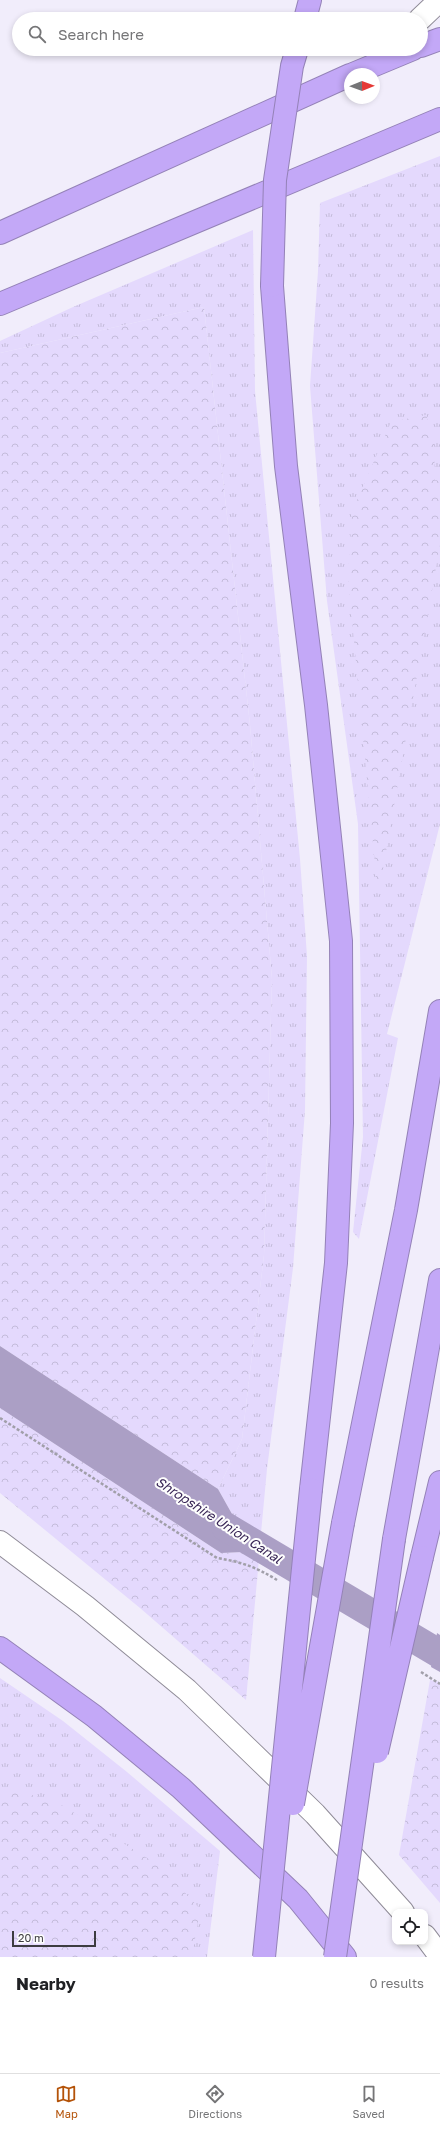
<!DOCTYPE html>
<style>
body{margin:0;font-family:"Golos Text",sans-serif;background:#f2f2f2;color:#202124}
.controls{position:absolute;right:12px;bottom:12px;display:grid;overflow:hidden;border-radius:8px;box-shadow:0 2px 6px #0003}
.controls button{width:36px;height:36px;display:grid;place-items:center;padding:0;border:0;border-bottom:1px solid #e0e0e0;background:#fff;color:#202124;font:20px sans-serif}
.compass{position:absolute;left:344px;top:68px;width:36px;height:36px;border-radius:50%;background:#fff;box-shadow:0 2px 6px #0003;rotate:89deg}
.scale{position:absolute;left:12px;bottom:10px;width:84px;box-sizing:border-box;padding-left:4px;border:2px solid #3d3c41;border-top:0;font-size:11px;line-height:14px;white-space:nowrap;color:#3d3c41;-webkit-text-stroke:3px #fdfdfd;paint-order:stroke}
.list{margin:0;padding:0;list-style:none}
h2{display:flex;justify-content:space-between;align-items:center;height:52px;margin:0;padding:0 16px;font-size:17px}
h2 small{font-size:13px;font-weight:400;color:#757577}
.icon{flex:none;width:22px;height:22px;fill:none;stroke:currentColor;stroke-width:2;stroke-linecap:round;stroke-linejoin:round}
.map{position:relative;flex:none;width:440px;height:1957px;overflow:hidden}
.search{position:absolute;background:#fff;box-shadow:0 2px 6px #0003;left:12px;right:12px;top:12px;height:44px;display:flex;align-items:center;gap:10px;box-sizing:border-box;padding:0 14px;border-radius:22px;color:#757577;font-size:15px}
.sheet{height:116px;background:#fff}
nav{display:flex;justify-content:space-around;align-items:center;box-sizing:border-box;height:56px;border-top:1px solid #e0e0e0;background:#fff;font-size:11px;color:#757577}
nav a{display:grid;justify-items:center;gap:2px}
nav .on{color:#b45309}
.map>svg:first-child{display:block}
.grass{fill:url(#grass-tufts)}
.forest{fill:url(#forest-crowns)}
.water{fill:#ab9fc5}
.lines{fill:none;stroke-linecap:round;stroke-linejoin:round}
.canal{stroke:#ab9fc5;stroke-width:29}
.minor-casing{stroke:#8f8b97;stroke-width:24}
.highway-casing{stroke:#9482b7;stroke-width:24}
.path{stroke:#a19fa9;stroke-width:2.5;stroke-dasharray:3 2;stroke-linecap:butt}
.minor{stroke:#fff;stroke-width:22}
.highway{stroke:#c3a8f7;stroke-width:22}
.highway-bridge-casing{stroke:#9482b7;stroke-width:24;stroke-linecap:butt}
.highway-bridge{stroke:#c3a8f7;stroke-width:22}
.labels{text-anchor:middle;stroke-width:4;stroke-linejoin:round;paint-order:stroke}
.water-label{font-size:13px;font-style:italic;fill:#382556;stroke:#fdfdfd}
</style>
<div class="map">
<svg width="440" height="1957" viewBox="0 0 440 1957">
<defs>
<pattern id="grass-tufts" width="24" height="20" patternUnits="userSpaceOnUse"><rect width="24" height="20" fill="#e4d9fd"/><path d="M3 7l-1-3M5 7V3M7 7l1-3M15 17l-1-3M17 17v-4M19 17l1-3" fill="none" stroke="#c4bbda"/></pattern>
<pattern id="forest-crowns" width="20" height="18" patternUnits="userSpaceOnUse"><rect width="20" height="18" fill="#e4d9fd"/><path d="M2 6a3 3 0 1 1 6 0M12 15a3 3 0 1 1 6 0" fill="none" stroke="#c4bbda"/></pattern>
</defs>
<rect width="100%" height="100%" fill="#f1edfb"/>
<path class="grass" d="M 440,156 L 440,824 L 387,1034 L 398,1038 L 359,1239 L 353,1232 L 363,1137 L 358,824 L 327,601 L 310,386 L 318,271 L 320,203 Z
M 253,230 L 255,391 L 300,859 L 307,956 L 305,1110 L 293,1268 L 267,1469 L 261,1533 L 232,1514 L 218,1489 L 242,1439 L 264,1255 L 272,979 L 250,725 L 204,307 L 0,353 L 0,341 L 73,307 Z
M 0,1678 L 63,1721 L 127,1772 L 220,1851 L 207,1957 L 0,1957 Z"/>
<path class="forest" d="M 204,307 L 250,725 L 272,979 L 264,1255 L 242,1439 L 218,1489 L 0,1346 L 0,353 Z
M 426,415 L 434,441 L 435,480 L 440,481 L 440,545 L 378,897 L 348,577 L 352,512 L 391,422 Z
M 0,1408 L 221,1553 L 243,1552 L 259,1559 L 246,1700 L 140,1608 L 0,1493 Z
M 430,1680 L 440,1682 L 440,1903 L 399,1855 Z
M 20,1792 L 55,1801 L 160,1866 L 200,1909 L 192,1957 L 0,1957 L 0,1796 Z"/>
<path class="water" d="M 0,1346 L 218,1489 L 232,1514 L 261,1533 L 259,1559 L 243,1552 L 221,1553 L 0,1408 Z
M 437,1633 L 440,1635 L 440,1672 L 431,1667 Z"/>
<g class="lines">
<path class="canal" d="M 226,1527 L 440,1654"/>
<defs>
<path id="minor" d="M 420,19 L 440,0
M 0,1542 L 85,1606 L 187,1690 L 315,1814 L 403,1912
M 425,1936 L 440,1956"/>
<path id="highway" d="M 305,19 L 310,0
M 421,46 L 440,39
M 353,74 L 413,49
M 0,233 L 350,75
M 272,286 L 286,466 L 316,705 L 341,941 L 342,1123 L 336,1263 L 311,1489
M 0,304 L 440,119
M 343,1523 L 406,1210 L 440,1011
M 394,1539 L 440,1280
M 422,1557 L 440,1482
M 0,1648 L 94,1716 L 181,1788 L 298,1899 L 345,1957"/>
</defs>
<use href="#minor" class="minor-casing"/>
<use href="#highway" class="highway-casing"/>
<path class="path" d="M 0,1418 L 217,1558 C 242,1562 256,1567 277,1580
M 421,1672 L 440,1684"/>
<use href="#minor" class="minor"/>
<use href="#highway" class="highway"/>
<defs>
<path id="highway-bridge" d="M 272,286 L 275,180 L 292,66 L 297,49
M 377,1752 L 422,1557
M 293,1804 L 343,1523
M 264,1957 L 311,1489
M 335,1957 L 394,1539"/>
</defs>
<use href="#highway-bridge" class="highway-bridge-casing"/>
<use href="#highway-bridge" class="highway-bridge"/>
</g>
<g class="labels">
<g class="water-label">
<text transform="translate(219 1520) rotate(33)" y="5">Shropshire Union Canal</text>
</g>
</g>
</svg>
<div class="controls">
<button><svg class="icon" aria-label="locate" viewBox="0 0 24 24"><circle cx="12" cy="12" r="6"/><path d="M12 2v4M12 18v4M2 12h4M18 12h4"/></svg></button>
</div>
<svg class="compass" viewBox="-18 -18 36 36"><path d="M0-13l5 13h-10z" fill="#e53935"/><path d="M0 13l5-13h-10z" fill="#757577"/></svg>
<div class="scale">20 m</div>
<div class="search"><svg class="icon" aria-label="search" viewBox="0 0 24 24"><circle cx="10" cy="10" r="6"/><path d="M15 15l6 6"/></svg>Search here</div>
</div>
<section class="sheet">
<h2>Nearby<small>0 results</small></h2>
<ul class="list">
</ul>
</section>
<nav>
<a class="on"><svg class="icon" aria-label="map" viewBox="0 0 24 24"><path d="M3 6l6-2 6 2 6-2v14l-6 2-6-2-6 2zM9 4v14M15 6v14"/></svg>Map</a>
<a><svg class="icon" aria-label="directions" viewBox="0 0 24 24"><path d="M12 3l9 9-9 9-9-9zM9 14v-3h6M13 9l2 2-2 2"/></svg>Directions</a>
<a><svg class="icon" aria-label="saved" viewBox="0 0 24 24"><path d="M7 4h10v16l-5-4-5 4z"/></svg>Saved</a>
</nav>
